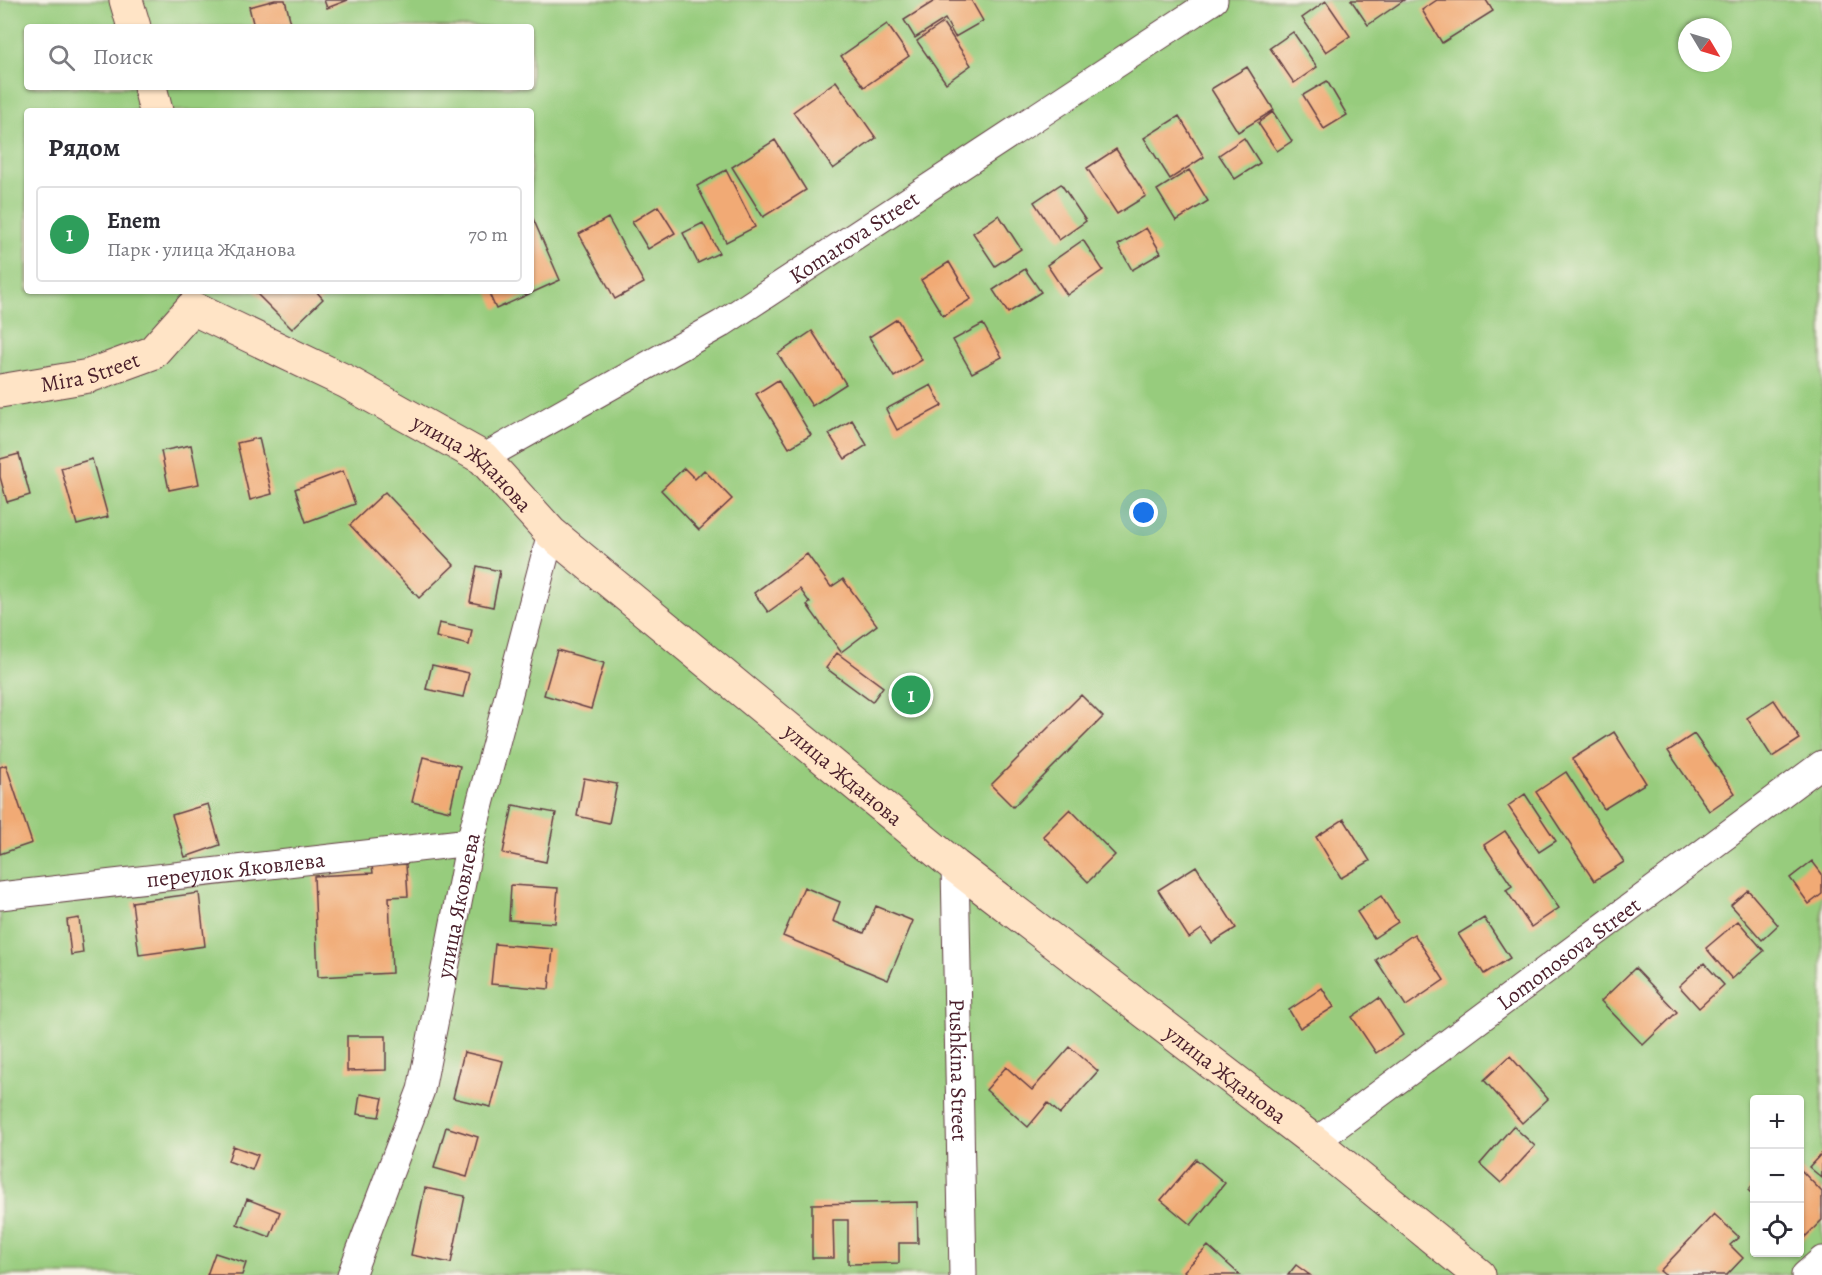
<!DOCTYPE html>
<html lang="ru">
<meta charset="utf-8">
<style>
body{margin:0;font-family:Alegreya,serif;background:#f7f7f7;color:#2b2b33}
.controls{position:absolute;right:18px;bottom:18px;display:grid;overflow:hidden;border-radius:6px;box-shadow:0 2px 4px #0004}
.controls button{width:54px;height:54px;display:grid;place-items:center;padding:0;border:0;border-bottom:2px solid #e1e1e2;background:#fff;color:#2b2b33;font:30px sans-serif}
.compass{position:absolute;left:1678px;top:18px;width:54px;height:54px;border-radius:50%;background:#fff;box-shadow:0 2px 4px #0004;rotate:128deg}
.you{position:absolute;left:1144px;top:513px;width:21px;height:21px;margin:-15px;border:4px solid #fff;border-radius:50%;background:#1a73e8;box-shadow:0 0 0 9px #1a73e833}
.badge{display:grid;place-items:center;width:39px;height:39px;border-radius:50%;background:#1f6fb2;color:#fff;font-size:20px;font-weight:700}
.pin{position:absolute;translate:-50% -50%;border:3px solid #fff;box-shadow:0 2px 6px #0006}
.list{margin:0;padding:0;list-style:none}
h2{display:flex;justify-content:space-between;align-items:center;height:78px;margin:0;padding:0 24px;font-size:26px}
h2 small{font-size:20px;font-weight:400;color:#7c7c81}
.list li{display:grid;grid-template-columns:39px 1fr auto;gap:18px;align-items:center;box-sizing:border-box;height:96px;margin:0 12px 12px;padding:0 12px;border:2px solid #e1e1e2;border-radius:6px}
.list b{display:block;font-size:22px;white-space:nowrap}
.list p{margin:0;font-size:20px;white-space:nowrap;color:#7c7c81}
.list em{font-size:20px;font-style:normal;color:#7c7c81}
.icon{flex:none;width:33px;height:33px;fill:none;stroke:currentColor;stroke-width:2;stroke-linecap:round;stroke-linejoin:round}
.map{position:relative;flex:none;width:1822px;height:1275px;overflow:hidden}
.search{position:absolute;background:#fff;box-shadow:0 2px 4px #0004;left:24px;top:24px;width:510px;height:66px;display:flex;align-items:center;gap:15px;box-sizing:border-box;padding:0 21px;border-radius:6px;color:#7c7c81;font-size:22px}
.panel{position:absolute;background:#fff;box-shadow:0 2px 4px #0004;left:24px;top:108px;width:510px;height:186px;border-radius:6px}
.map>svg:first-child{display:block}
.green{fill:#97cc7d;stroke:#707654;stroke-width:1.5;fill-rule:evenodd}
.building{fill:#f1aa75}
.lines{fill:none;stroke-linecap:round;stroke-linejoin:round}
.street-casing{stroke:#623d43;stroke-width:29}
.secondary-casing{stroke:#623d43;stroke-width:35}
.street{stroke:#fff;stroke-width:27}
.secondary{stroke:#ffe4c6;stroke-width:33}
.labels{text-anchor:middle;stroke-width:6;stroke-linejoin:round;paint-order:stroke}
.street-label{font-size:22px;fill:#4a1f2b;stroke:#f7f3e8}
</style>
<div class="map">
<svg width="1822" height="1275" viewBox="0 0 1822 1275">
<rect width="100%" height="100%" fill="#f7f3e8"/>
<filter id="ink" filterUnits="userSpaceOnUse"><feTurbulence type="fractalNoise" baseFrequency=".0167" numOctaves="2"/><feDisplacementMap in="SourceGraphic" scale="12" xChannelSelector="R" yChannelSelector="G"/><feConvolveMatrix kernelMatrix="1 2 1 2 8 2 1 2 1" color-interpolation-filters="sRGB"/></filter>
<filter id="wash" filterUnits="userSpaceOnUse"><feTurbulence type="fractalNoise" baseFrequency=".008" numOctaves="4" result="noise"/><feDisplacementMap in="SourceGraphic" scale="24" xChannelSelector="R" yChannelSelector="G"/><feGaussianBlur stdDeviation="1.35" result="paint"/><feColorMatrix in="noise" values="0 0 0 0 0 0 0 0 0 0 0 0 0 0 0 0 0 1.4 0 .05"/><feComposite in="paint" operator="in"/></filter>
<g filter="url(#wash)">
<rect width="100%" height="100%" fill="#ede6ca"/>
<path class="green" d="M 0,0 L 1822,0 L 1822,1275 L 0,1275 ZM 27,27 L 531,27 L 531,87 L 27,87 ZM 1687,27 L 1723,27 L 1723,63 L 1687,63 ZM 27,111 L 531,111 L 531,291 L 27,291 ZM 1754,1100 L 1800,1100 L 1800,1252 L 1754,1252 Z"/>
<g id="blocks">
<path class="building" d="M 275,0 L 285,0 L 292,27 L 254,27 L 249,7 Z
M 324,0 L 348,0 L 327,8 Z
M 936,0 L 971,0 L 983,21 L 955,37 L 945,19 L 915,38 L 904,20 Z
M 1351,0 L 1404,0 L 1368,25 Z
M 1437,0 L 1486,0 L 1493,11 L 1442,43 L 1422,10 Z
M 1326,1 L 1350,36 L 1326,52 L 1302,18 Z
M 943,23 L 971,65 L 946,83 L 917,41 Z
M 887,24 L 909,56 L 864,87 L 841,56 Z
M 1293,32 L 1317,67 L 1294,83 L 1270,48 Z
M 1247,67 L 1274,110 L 1238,132 L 1211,89 Z
M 836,81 L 876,138 L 833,169 L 793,112 Z
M 1327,81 L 1347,115 L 1324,129 L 1303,95 Z
M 1273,112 L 1292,141 L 1277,151 L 1258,123 Z
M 1179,116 L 1204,157 L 1170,179 L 1144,138 Z
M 1244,138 L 1260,163 L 1235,179 L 1219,155 Z
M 775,140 L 806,190 L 763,217 L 732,167 Z
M 1116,149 L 1146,196 L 1117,214 L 1087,168 Z
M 726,170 L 755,227 L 726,242 L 697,186 Z
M 1189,170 L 1208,201 L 1176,221 L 1157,190 Z
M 1061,184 L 1086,221 L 1059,240 L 1034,202 Z
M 658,206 L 675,233 L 648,249 L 632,222 Z
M 531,214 L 560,280 L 496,309 L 488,291 L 531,291 Z
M 999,215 L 1021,249 L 995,266 L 973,233 Z
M 608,218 L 644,283 L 615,299 L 579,234 Z
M 703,223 L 719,253 L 698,263 L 683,233 Z
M 1146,228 L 1161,253 L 1132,270 L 1118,245 Z
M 1083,240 L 1103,270 L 1067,295 L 1047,265 Z
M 949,262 L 971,299 L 943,316 L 921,280 Z
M 1025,269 L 1041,292 L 1008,313 L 993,290 Z
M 254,291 L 316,291 L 323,299 L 292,329 Z
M 897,319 L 922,360 L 894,377 L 869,337 Z
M 983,324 L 1002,357 L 972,373 L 953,340 Z
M 812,331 L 846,384 L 812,406 L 778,354 Z
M 778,380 L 811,435 L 789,448 L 756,394 Z
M 931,385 L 942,406 L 897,430 L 886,409 Z
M 852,420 L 867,445 L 845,459 L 829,434 Z
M 259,438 L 272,494 L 250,500 L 237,443 Z
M 191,445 L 199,484 L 169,490 L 161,451 Z
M 19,454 L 30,495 L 7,502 L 0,477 L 0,459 Z
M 92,459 L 108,517 L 77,525 L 61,468 Z
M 684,468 L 695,479 L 704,470 L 732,499 L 699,530 L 661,490 Z
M 343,471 L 355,504 L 306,522 L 295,489 Z
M 385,492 L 454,565 L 419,598 L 350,525 Z
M 807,554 L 831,587 L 843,579 L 877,625 L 841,652 L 807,605 L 810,603 L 800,589 L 768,612 L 754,593 Z
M 477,566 L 500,571 L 493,607 L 470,602 Z
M 439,623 L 472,630 L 469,645 L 436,637 Z
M 557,650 L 604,663 L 591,709 L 544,695 Z
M 837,653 L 883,687 L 872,702 L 826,668 Z
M 432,665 L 469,673 L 463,697 L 426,689 Z
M 1081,695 L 1103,717 L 1013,807 L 991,785 Z
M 1774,700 L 1800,739 L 1772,757 L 1747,718 Z
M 1614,732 L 1646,783 L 1604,809 L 1572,759 Z
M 1694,734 L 1735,793 L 1709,811 L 1668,751 Z
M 423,757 L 460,766 L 450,811 L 412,802 Z
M 6,765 L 32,843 L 0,854 L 0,767 Z
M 1566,772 L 1624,862 L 1594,881 L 1536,792 Z
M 584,778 L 617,784 L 609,823 L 577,816 Z
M 1525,794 L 1556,841 L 1539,852 L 1508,806 Z
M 208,804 L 220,845 L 185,857 L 172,815 Z
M 513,805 L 556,813 L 546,862 L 503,853 Z
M 1070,809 L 1115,855 L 1088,882 L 1043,836 Z
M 1344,819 L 1370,861 L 1341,878 L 1316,837 Z
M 1505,831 L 1559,908 L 1531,927 L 1506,890 L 1512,886 L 1484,845 Z
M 1812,861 L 1822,874 L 1822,894 L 1809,904 L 1790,878 Z
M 406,864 L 408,896 L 389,897 L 392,973 L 318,977 L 314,876 L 373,873 L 372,866 Z
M 1196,866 L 1236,928 L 1212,943 L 1202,929 L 1189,938 L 1158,890 Z
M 511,885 L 558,888 L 555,923 L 509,920 Z
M 804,887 L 840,902 L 833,921 L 864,933 L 876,906 L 913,921 L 888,980 L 783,936 Z
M 1748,890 L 1778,925 L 1762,940 L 1731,905 Z
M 199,893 L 205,946 L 139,955 L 132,902 Z
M 1381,896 L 1398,922 L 1374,938 L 1357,912 Z
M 79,918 L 83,953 L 71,955 L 67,920 Z
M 1484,918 L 1510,958 L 1484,974 L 1458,934 Z
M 1738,921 L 1764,951 L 1732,979 L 1706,948 Z
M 1414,934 L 1444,980 L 1406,1006 L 1376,960 Z
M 495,944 L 553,949 L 549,989 L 491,984 Z
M 1704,963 L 1724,985 L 1699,1008 L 1679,986 Z
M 1635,968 L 1677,1012 L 1643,1045 L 1601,1001 Z
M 1322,988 L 1334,1007 L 1300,1028 L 1289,1010 Z
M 1379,998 L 1403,1035 L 1376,1053 L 1352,1017 Z
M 347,1036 L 386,1036 L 386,1070 L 347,1071 Z
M 1070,1047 L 1098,1071 L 1060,1114 L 1048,1103 L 1028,1127 L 986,1090 L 1006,1067 L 1032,1090 Z
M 464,1052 L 503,1061 L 491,1107 L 453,1098 Z
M 1510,1056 L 1548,1099 L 1522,1123 L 1484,1080 Z
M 360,1094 L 383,1098 L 379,1117 L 357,1114 Z
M 1513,1126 L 1535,1146 L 1501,1183 L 1480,1164 Z
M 446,1127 L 478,1137 L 467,1177 L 434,1168 Z
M 233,1146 L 258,1155 L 252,1170 L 228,1161 Z
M 1822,1153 L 1822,1178 L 1809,1167 Z
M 1196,1159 L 1225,1183 L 1191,1225 L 1161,1200 Z
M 1800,1169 L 1822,1192 L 1822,1220 L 1800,1242 Z
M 1754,1184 L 1754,1196 L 1748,1190 Z
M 425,1188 L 465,1196 L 451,1263 L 411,1255 Z
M 247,1199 L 280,1212 L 270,1237 L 237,1224 Z
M 917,1202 L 918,1243 L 899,1243 L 899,1263 L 848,1264 L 848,1220 L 833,1220 L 834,1258 L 812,1258 L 812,1204 Z
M 1714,1214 L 1739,1237 L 1730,1245 L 1743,1258 L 1727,1275 L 1665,1275 L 1660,1271 Z
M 1208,1246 L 1240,1275 L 1188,1275 L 1184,1271 Z
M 215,1253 L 246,1263 L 242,1275 L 207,1275 Z
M 1296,1265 L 1307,1273 L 1310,1275 L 1288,1275 Z"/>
</g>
</g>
<g filter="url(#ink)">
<use href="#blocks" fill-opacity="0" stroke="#623d43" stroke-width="1.5"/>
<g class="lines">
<defs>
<g id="street">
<path id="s1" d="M 483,458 L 721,324 L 1214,0"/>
<path id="s2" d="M 955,866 L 963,1275"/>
<path id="s3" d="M 0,896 L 470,842"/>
<path id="s4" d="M 1315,1142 L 1822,764"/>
<path id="s5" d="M 351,1275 L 421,1090 L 470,842 L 551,533"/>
<path d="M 1805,1275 L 1822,1260"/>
</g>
<g id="secondary">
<path d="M 126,0 L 134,27"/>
<path d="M 150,87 L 156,111"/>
<path id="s6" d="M 192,308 L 347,382 L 483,458 L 551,533 L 955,866 L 1315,1142 L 1479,1275"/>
<path id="s7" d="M 0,391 L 89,376 L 152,353 L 192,308"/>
</g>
</defs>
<use href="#street" class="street-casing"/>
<use href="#secondary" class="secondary-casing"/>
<use href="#street" class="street"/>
<use href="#secondary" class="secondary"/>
</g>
</g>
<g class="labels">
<g class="street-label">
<text dy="8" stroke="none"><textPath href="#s1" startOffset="432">Komarova Street</textPath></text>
<text dy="8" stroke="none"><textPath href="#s7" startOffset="92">Mira Street</textPath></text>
<text dy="8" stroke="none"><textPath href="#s6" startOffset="322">улица Жданова</textPath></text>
<text dy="8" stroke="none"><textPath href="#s6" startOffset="808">улица Жданова</textPath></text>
<text dy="8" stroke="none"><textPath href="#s3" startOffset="237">переулок Яковлева</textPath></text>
<text dy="8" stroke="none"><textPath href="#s5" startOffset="386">улица Яковлева</textPath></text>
<text dy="8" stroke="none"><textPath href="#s4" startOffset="316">Lomonosova Street</textPath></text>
<text dy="8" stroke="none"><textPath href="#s2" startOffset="204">Pushkina Street</textPath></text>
<text dy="8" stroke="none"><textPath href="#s6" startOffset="1294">улица Жданова</textPath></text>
</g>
</g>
</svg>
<div class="controls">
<button>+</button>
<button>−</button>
<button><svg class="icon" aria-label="locate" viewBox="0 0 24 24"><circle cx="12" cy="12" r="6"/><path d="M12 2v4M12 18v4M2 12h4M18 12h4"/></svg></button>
</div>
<svg class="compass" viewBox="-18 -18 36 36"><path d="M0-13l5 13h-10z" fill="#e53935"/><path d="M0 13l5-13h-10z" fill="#7c7c81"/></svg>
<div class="you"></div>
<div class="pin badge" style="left:911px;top:695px;background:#2e9e5b">1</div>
<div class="search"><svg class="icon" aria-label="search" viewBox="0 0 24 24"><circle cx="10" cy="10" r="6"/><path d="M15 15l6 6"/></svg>Поиск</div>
<section class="panel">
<h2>Рядом<small></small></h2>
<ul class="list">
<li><span class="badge" style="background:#2e9e5b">1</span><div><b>Enem</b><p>Парк · улица Жданова</p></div><em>70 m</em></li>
</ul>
</section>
</div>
